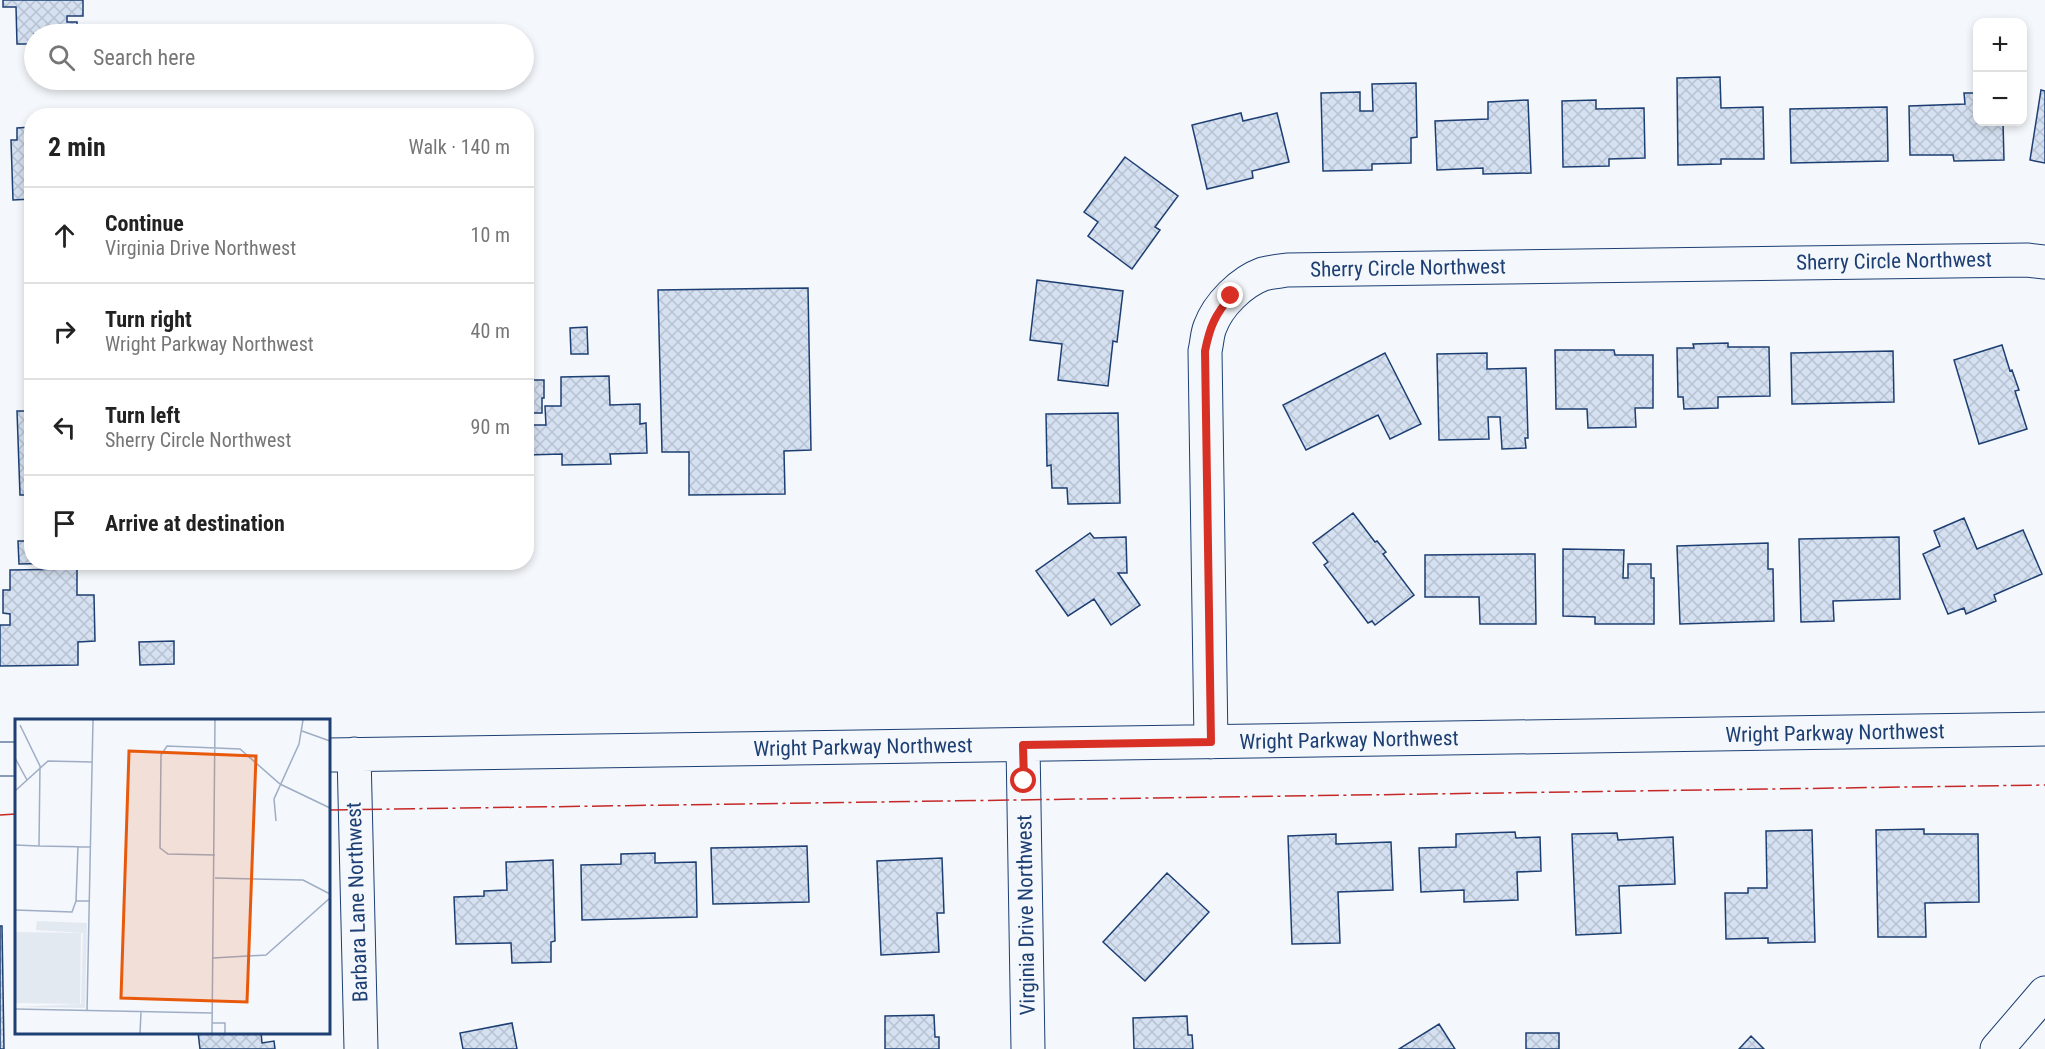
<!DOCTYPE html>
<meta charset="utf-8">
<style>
body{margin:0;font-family:"Roboto Condensed",sans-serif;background:#f2f2f2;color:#222}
.controls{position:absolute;right:18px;top:18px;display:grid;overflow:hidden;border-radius:12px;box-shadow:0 3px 9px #0003}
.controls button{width:54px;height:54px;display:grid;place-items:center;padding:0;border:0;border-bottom:2px solid #e0e0e0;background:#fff;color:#222;font:30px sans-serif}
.stop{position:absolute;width:18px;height:18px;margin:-14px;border:4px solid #d93025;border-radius:50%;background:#fff}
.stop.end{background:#d93025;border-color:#fff;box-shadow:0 2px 6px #0008}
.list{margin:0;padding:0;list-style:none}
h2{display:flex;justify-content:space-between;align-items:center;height:78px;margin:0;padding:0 24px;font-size:26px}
h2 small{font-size:20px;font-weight:400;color:#767676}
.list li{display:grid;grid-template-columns:39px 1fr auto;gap:18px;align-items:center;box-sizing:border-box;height:96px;padding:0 24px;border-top:2px solid #e0e0e0}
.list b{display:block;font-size:22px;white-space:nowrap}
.list p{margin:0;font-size:20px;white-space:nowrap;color:#767676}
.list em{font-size:20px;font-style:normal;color:#767676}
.icon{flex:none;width:33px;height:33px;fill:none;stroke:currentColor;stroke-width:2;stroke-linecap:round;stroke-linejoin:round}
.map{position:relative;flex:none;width:2045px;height:1049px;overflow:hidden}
.search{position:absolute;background:#fff;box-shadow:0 3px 9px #0003;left:24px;top:24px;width:510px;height:66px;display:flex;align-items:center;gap:15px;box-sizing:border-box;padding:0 21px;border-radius:33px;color:#767676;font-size:22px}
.panel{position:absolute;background:#fff;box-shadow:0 3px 9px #0003;left:24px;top:108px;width:510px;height:462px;border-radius:24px}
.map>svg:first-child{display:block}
.building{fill:url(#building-cross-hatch);stroke:#1d3f73;stroke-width:1.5}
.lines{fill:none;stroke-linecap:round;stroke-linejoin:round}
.minor-casing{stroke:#1d3f73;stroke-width:35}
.minor{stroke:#f4f7fb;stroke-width:33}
.power{stroke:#c62828;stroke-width:1.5;stroke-dasharray:21 4.5 3 4.5;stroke-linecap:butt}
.route{stroke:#d93025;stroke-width:8}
.labels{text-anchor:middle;stroke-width:4.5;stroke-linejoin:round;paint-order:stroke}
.street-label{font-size:21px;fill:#1d3f73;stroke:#f4f7fb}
.inset-road{fill:none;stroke:#9eadc5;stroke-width:1.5}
.view{fill:#e8590c;fill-opacity:0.15;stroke:#e8590c;stroke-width:3}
.inset-edge{fill:none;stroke:#1d3f73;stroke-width:3}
</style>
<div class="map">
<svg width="2045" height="1049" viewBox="0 0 2045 1049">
<defs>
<pattern id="building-cross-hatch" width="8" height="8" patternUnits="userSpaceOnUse" patternTransform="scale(1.5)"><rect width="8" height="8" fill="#d5e0f0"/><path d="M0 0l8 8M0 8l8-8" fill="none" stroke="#b6c1d1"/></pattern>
</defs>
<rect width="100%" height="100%" fill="#f4f7fb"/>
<path class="building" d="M 3,0 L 83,0 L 83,16 L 67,16 L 67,22 L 77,22 L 77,34 L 34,34 L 34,44 L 17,44 L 16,7 L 3,7 Z
M 1720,77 L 1721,108 L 1763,107 L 1764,159 L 1721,159 L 1721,164 L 1678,165 L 1677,78 Z
M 1416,83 L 1417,137 L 1411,138 L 1411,163 L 1372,164 L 1372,170 L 1323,171 L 1321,93 L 1360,92 L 1360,111 L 1373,111 L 1372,84 Z
M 2041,90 L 2045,91 L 2045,163 L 2030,160 Z
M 1964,93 L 1978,93 L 1978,122 L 2003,122 L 2004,160 L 1954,161 L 1953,155 L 1910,155 L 1909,106 L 1965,104 Z
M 1528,100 L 1531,173 L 1483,174 L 1483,168 L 1437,170 L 1435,121 L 1488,119 L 1488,102 Z
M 1596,100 L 1596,109 L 1644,108 L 1645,158 L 1609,159 L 1609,166 L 1563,167 L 1562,101 Z
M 1887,107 L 1888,161 L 1791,163 L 1790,109 Z
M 1241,113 L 1243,121 L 1277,113 L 1289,162 L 1252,171 L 1253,178 L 1207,189 L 1192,125 Z
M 32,127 L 32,199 L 13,200 L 11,140 L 17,140 L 17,128 Z
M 1125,157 L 1178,196 L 1155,227 L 1160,230 L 1132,269 L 1088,236 L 1098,222 L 1084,212 Z
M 1037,280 L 1123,291 L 1117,342 L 1113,341 L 1108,386 L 1058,380 L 1062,344 L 1030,340 Z
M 808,288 L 811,450 L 784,451 L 785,494 L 689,495 L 689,452 L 662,452 L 658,290 Z
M 587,327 L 588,354 L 571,354 L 570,328 Z
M 1728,343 L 1728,347 L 1769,347 L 1770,396 L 1718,397 L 1718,408 L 1684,409 L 1683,397 L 1678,397 L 1677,348 L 1694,348 L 1693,344 Z
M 2002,345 L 2010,371 L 2012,370 L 2019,390 L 2015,391 L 2027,429 L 1979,444 L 1954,360 Z
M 1555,350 L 1614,350 L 1615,355 L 1653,355 L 1653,408 L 1635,408 L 1636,427 L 1588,428 L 1587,409 L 1556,409 Z
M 1893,351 L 1894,402 L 1792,404 L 1791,353 Z
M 1385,353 L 1421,424 L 1390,439 L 1378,415 L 1306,450 L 1283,405 Z
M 1487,353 L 1487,369 L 1526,368 L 1528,438 L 1525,438 L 1526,448 L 1502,449 L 1500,417 L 1488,417 L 1489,439 L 1439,440 L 1437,354 Z
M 609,376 L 610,405 L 640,404 L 640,424 L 646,423 L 647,453 L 610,454 L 611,464 L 562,465 L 562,454 L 526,455 L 526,428 L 530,428 L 530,425 L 546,425 L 545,406 L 561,406 L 561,377 Z
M 526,380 L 544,380 L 544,398 L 542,398 L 542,413 L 526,413 Z
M 17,411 L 32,411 L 32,495 L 20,495 Z
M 1118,413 L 1120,503 L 1068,504 L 1067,488 L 1052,488 L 1051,465 L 1047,466 L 1046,414 Z
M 1353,513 L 1375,542 L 1377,541 L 1386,552 L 1383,554 L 1414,595 L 1375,625 L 1372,621 L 1368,623 L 1324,565 L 1328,562 L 1313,543 Z
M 1964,518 L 1977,549 L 2023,530 L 2042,574 L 1994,595 L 1996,601 L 1966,614 L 1964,608 L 1948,614 L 1923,554 L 1940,546 L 1934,531 Z
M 1090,533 L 1094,538 L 1126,537 L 1127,573 L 1118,573 L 1140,605 L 1111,625 L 1094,599 L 1068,616 L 1036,571 Z
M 1899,537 L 1900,599 L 1833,601 L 1834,621 L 1801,622 L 1799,539 Z
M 18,541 L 32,541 L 32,562 L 67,563 L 19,564 Z
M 1768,543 L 1768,569 L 1773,569 L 1774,621 L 1680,624 L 1677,546 Z
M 1563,549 L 1624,550 L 1623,578 L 1628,578 L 1628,564 L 1651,564 L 1651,578 L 1654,578 L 1654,624 L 1595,624 L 1595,617 L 1563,616 Z
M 1535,554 L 1536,624 L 1480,624 L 1479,597 L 1425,597 L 1425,555 Z
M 77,569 L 77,595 L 94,595 L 95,641 L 78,642 L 78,665 L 0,666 L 0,625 L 10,625 L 10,614 L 3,613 L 3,590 L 10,590 L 10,570 Z
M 174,641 L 174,664 L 140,665 L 139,642 Z
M 1924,829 L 1924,834 L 1978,834 L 1979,902 L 1925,903 L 1926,937 L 1878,937 L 1876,830 Z
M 1812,830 L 1815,942 L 1768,943 L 1768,938 L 1726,939 L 1725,893 L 1748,893 L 1748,888 L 1767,888 L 1766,831 Z
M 1515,832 L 1516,838 L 1540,837 L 1541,871 L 1517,872 L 1518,900 L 1464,902 L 1464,890 L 1421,892 L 1419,848 L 1456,847 L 1456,834 Z
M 1617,833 L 1618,840 L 1673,837 L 1675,884 L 1619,886 L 1621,933 L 1576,935 L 1572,834 Z
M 1336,834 L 1336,844 L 1391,842 L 1393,890 L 1338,892 L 1340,943 L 1292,944 L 1288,836 Z
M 807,846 L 809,902 L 713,904 L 711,848 Z
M 655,853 L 655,863 L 696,862 L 697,917 L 582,920 L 581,865 L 621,864 L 621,854 Z
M 942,858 L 944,913 L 937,913 L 939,952 L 881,955 L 877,861 Z
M 553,860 L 555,941 L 551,942 L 551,962 L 512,963 L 511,943 L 456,944 L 454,897 L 484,896 L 484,891 L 507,890 L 506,862 Z
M 1167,873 L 1209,912 L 1145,981 L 1103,942 Z
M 0,926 L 2,926 L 4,1049 L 0,1049 Z
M 934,1015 L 935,1037 L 939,1037 L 939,1049 L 885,1049 L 885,1016 Z
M 1187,1016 L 1188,1035 L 1192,1035 L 1193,1049 L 1134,1049 L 1133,1018 Z
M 512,1023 L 517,1049 L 463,1049 L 460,1033 Z
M 1439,1024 L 1455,1049 L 1399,1049 Z
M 198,1032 L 261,1032 L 262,1043 L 274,1041 L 275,1049 L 200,1049 Z
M 1526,1033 L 1559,1033 L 1559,1049 L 1526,1049 Z
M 1751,1036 L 1764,1049 L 1739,1049 Z"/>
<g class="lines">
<defs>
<path id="minor" d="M 1211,742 L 1205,351 C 1207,343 1207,334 1210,327 C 1218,305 1241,282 1263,274 C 1271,272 1280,271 1287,270 L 2027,260 L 2045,262
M 1023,745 L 1028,1049
M 354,754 L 361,1049
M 328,755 L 2045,729
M 0,759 L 16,759
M 1997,1049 L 2045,993"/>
</defs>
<use href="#minor" class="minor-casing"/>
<use href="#minor" class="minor"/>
<path class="power" d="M 328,810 L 2045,785
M 0,815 L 16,814"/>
</g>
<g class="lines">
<path class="route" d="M 1024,781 L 1023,745 L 1211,742 L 1205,351 C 1210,326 1215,315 1231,296"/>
</g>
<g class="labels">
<g class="street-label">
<text transform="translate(1894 261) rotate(-1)" y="7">Sherry Circle Northwest</text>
<text transform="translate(1408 268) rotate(-1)" y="7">Sherry Circle Northwest</text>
<text transform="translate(1835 733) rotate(-1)" y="7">Wright Parkway Northwest</text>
<text transform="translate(1349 740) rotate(-1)" y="7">Wright Parkway Northwest</text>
<text transform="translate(863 747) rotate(-1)" y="7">Wright Parkway Northwest</text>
<text transform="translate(357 902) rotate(-92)" y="7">Barbara Lane Northwest</text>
<text transform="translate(1026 915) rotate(-91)" y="7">Virginia Drive Northwest</text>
</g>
</g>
<g transform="translate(15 719)">
<rect width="315" height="315" fill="#f4f7fb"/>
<path d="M 22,202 L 72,204 L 70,289 L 0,288 L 66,285 L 68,214 L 21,211 ZM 0,213 L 66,214 L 65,285 L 0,284 Z" fill="#e3e9f0"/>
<path class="inset-road" d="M 5,6 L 25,47 L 24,127 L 76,128M 287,12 L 315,22M 0,39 L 12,61M 0,72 L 33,42 L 77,43M 261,102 L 259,80 L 284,25 L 288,1M 0,126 L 24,127M 63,127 L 61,182 L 75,182M 200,136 L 153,135 L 145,129 L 146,36 L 152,27 L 225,30 L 265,65 L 315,89M 200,159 L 288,161 L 315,175M 0,191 L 57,193 L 61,182M 198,239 L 251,236 L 315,179M 0,290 L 197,294M 72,292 L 78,1M 197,304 L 210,304 L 210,314M 125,314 L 126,293M 197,314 L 200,1"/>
<path class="view" d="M 114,32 L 241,37 L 232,283 L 106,279 Z"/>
<rect width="315" height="315" class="inset-edge"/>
</g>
</svg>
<div class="controls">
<button>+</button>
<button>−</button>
</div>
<div class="stop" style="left:1024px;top:781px"></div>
<div class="stop end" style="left:1231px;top:296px"></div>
<div class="search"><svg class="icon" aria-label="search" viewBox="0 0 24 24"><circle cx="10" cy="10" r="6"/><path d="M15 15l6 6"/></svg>Search here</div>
<section class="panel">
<h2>2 min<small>Walk · 140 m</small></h2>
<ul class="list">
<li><svg class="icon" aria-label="ahead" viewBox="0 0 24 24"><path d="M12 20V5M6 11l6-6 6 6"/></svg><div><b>Continue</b><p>Virginia Drive Northwest</p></div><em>10 m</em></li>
<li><svg class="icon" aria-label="right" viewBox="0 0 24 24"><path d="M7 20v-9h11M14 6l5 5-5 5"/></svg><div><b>Turn right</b><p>Wright Parkway Northwest</p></div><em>40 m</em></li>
<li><svg class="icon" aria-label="left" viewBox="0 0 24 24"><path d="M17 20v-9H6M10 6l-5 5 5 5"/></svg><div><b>Turn left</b><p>Sherry Circle Northwest</p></div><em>90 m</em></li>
<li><svg class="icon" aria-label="arrive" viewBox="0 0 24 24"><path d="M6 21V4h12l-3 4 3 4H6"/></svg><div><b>Arrive at destination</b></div></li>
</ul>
</section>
</div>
